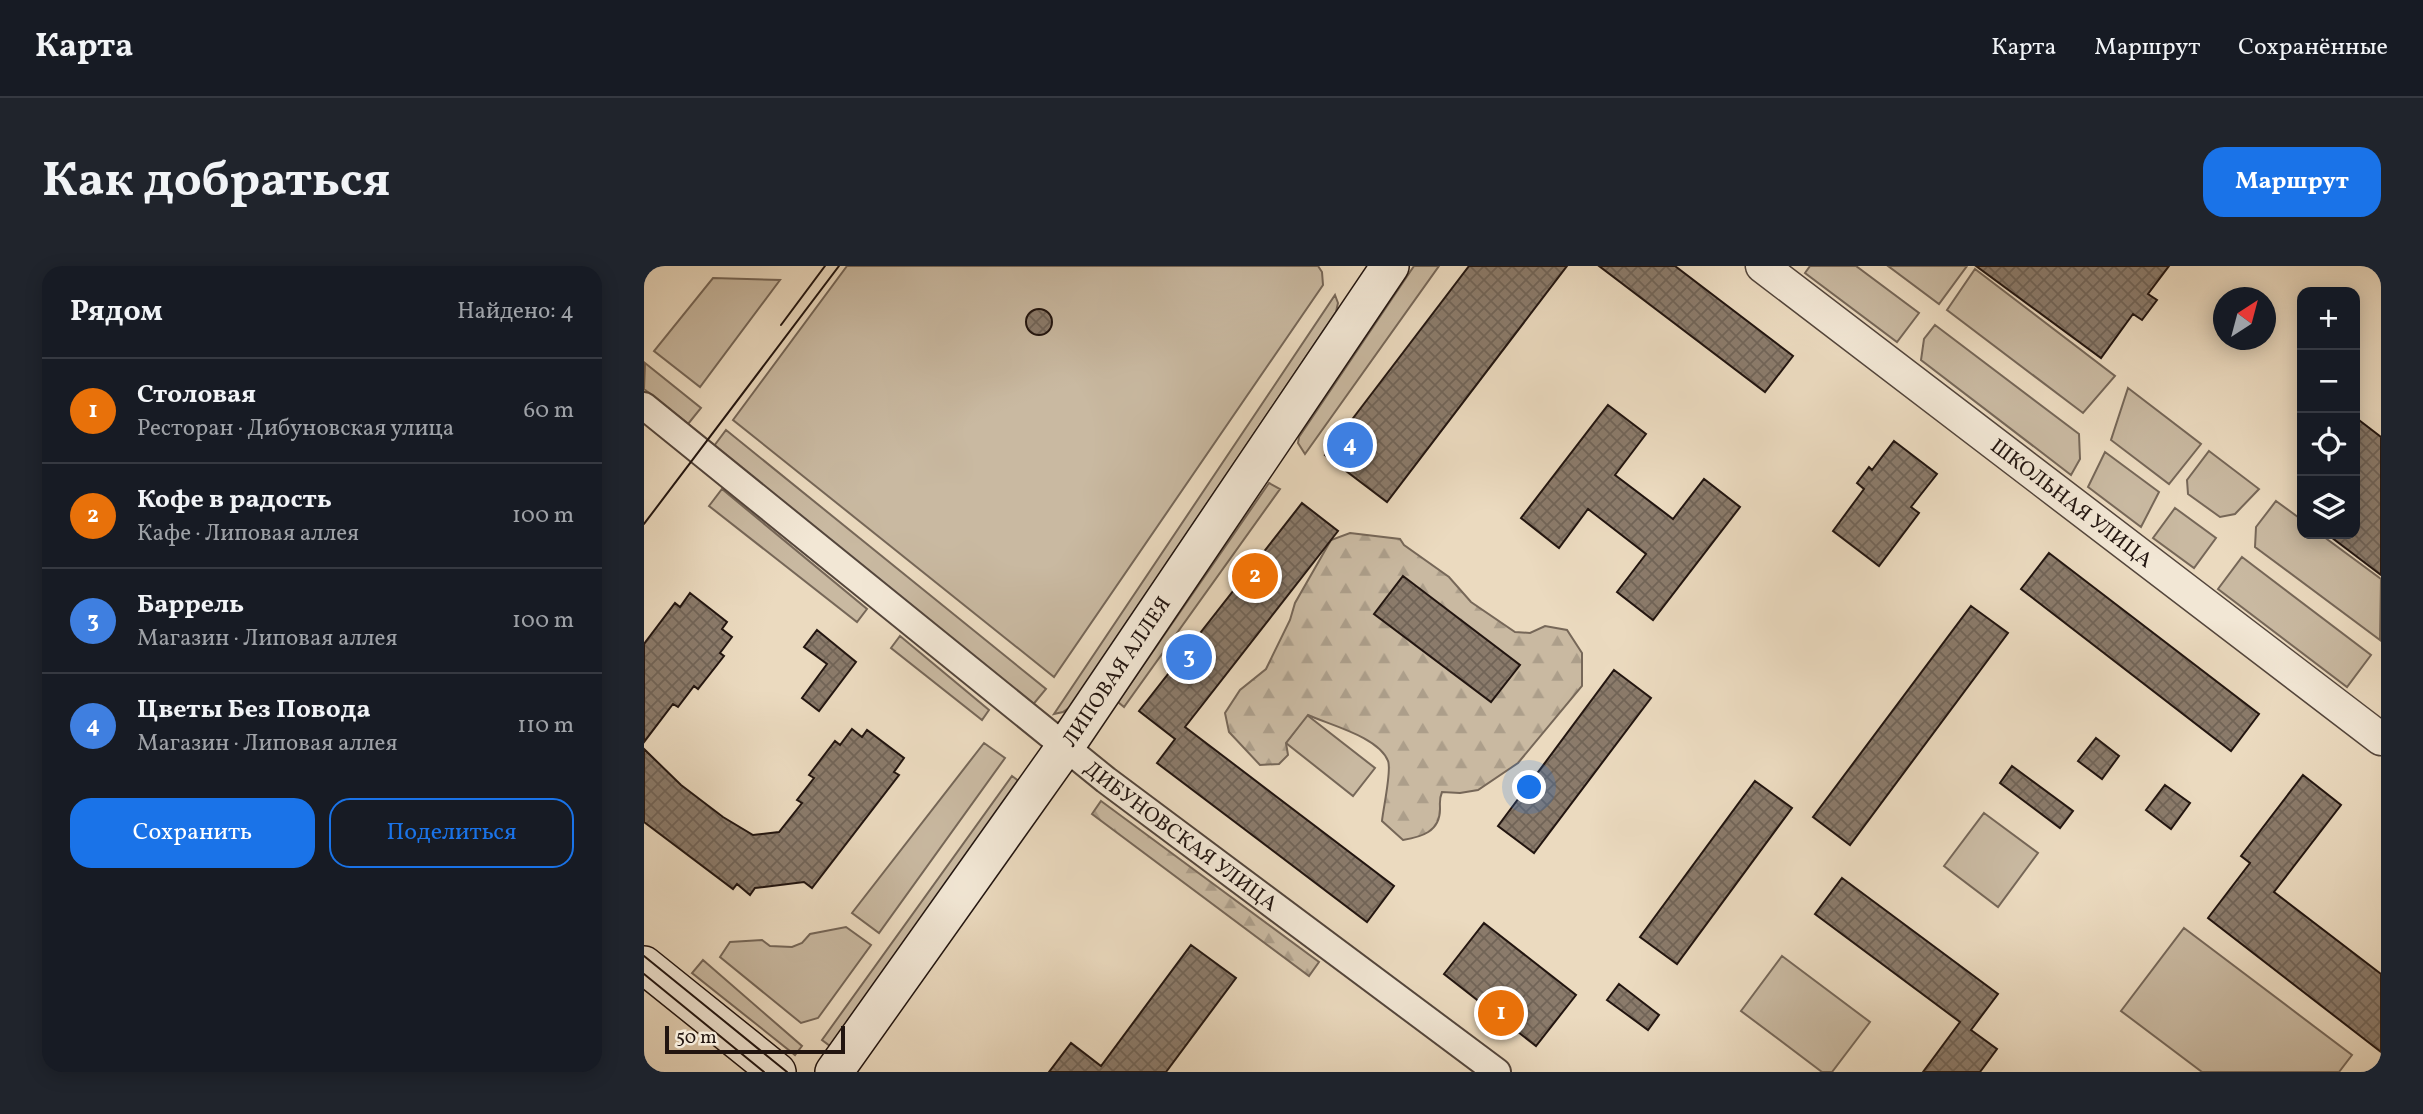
<!DOCTYPE html>
<html lang="ru">
<meta charset="utf-8">
<style>
body{margin:0;font-family:Vollkorn,serif;background:#20242c;color:#f1f3f6}
.controls{position:absolute;right:21px;top:21px;display:grid;overflow:hidden;border-radius:14px;box-shadow:0 4px 18px #0003}
.controls button{width:63px;height:63px;display:grid;place-items:center;padding:0;border:0;border-bottom:2px solid #363941;background:#171b24;color:#f1f3f6;font:35px sans-serif}
.compass{position:absolute;left:1569px;top:21px;width:63px;height:63px;border-radius:50%;background:#171b24;box-shadow:0 4px 18px #0003;rotate:36deg}
.scale{position:absolute;left:21px;bottom:18px;width:180px;box-sizing:border-box;padding-left:7px;border:4px solid #221510;border-top:0;font-size:19px;line-height:24px;white-space:nowrap;color:#221510;-webkit-text-stroke:5px #f2e7d5;paint-order:stroke}
.you{position:absolute;left:886px;top:522px;width:24px;height:24px;margin:-18px;border:5px solid #fff;border-radius:50%;background:#1a73e8;box-shadow:0 0 0 10px #1a73e833}
.badge{display:grid;place-items:center;width:46px;height:46px;border-radius:50%;background:#1a73e8;color:#fff;font-size:23px;font-weight:700}
.pin{position:absolute;translate:-50% -50%;border:4px solid #fff;box-shadow:0 2px 7px #0006}
.list{margin:0;padding:0;list-style:none}
h2{display:flex;justify-content:space-between;align-items:center;height:91px;margin:0;padding:0 28px;font-size:30px}
h2 small{font-size:23px;font-weight:400;color:#9ea1a6}
.list li{display:grid;grid-template-columns:46px 1fr auto;gap:21px;align-items:center;box-sizing:border-box;height:105px;padding:0 28px;border-top:2px solid #363941}
.list b{display:block;font-size:26px;white-space:nowrap}
.list p{margin:0;font-size:23px;white-space:nowrap;color:#9ea1a6}
.list em{font-size:23px;font-style:normal;color:#9ea1a6}
.actions{display:flex;gap:14px;padding:21px 28px}
.actions a{flex:1;padding:16px 0;border:2px solid #1a73e8;border-radius:21px;text-align:center;font-size:24px;color:#1a73e8}
.actions .main{background:#1a73e8;color:#fff}
.icon{flex:none;width:38px;height:38px;fill:none;stroke:currentColor;stroke-width:2;stroke-linecap:round;stroke-linejoin:round}
.map{position:relative;flex:none;width:1737px;height:806px;overflow:hidden;border-radius:21px}
header{display:flex;align-items:center;gap:42px;box-sizing:border-box;height:98px;padding:0 35px;background:#171b24;border-bottom:2px solid #363941}
header strong{font-size:33px}
nav{display:flex;gap:38px;margin-inline-start:auto;font-size:24px}
.intro{display:flex;align-items:center;justify-content:space-between;box-sizing:border-box;height:168px;padding:0 42px}
h1{margin:0;font-size:49px}
.button{padding:18px 32px;border-radius:21px;background:#1a73e8;color:#fff;font-size:24px;font-weight:700}
main{display:flex;gap:42px;padding:0 42px}
aside{flex:1;background:#171b24;border-radius:21px;box-shadow:0 4px 18px #0003}
.map>svg:first-child{display:block}
.green{fill:#c9b9a1;stroke:#766758;stroke-width:2}
.forest{fill:url(#forest-firs);stroke:#766758;stroke-width:2}
.building{fill:url(#building-cross-hatch);stroke:#221510;stroke-width:2}
.lines{fill:none;stroke-linecap:round;stroke-linejoin:round}
.minor-casing{stroke:#54463c;stroke-width:30}
.tertiary-casing{stroke:#54463c;stroke-width:35}
.secondary-casing{stroke:#221510;stroke-width:40}
.minor{stroke:#f2e7d5;stroke-width:26}
.tertiary{stroke:#f2e7d5;stroke-width:32}
.secondary{stroke:#f2e7d5;stroke-width:37}
.tram{stroke:#221510;stroke-width:2}
.labels{text-anchor:middle;stroke-width:7;stroke-linejoin:round;paint-order:stroke}
.street-label{font-size:21px;fill:#221510;stroke:#f2e7d5}
</style>
<header>
<strong>Карта</strong>
<nav><a>Карта</a><a>Маршрут</a><a>Сохранённые</a></nav>
</header>
<div class="intro"><h1>Как добраться</h1><a class="button">Маршрут</a></div>
<main>
<aside>
<h2>Рядом<small>Найдено: 4</small></h2>
<ul class="list">
<li><span class="badge" style="background:#e8710a">1</span><div><b>Столовая</b><p>Ресторан · Дибуновская улица</p></div><em>60 m</em></li>
<li><span class="badge" style="background:#e8710a">2</span><div><b>Кофе в радость</b><p>Кафе · Липовая аллея</p></div><em>100 m</em></li>
<li><span class="badge" style="background:#3f7fe0">3</span><div><b>Баррель</b><p>Магазин · Липовая аллея</p></div><em>100 m</em></li>
<li><span class="badge" style="background:#3f7fe0">4</span><div><b>Цветы Без Повода</b><p>Магазин · Липовая аллея</p></div><em>110 m</em></li>
</ul>
<div class="actions"><a class="main">Сохранить</a><a>Поделиться</a></div>
</aside>
<div class="map">
<svg width="1737" height="806" viewBox="0 0 1737 806">
<defs>
<pattern id="forest-firs" width="22" height="20" patternUnits="userSpaceOnUse" patternTransform="scale(1.75)"><rect width="22" height="20" fill="#c9b9a1"/><path d="M5 1l3.5 6h-7zM16 11l3.5 6h-7z" fill="#ac9e8a"/></pattern>
<pattern id="building-cross-hatch" width="8" height="8" patternUnits="userSpaceOnUse" patternTransform="scale(1.75)"><rect width="8" height="8" fill="#8b7b6b"/><path d="M0 0l8 8M0 8l8-8" fill="none" stroke="#716457"/></pattern>
</defs>
<rect width="100%" height="100%" fill="#ebdabf"/>
<filter id="stains"><feTurbulence type="fractalNoise" baseFrequency=".00286" numOctaves="4"/><feColorMatrix values="0 0 0 0 .2 0 0 0 0 .09 0 0 0 0 .02 0 0 0 .5 -.17"/></filter>
<radialGradient id="worn" r=".72"><stop offset=".6" stop-color="#630" stop-opacity="0"/><stop offset="1" stop-color="#630" stop-opacity=".3"/></radialGradient>
<path class="green" d="M 203,0 L 674,0 L 678,6 L 679,19 L 410,411 L 89,154 Z
M 770,0 L 795,0 L 661,188 L 654,177 L 655,171 Z
M 1166,0 L 1212,0 L 1275,47 L 1253,76 L 1161,7 Z
M 1244,0 L 1323,0 L 1295,38 Z
M 1331,3 L 1471,110 L 1439,147 L 1303,44 Z
M 69,12 L 136,14 L 56,121 L 10,85 Z
M 691,29 L 694,37 L 692,46 L 426,441 L 419,446 L 410,448 Z
M 1291,59 L 1435,168 L 1436,193 L 1427,209 L 1277,94 L 1280,73 Z
M 1,97 L 57,142 L 44,158 L 0,123 Z
M 1484,122 L 1557,178 L 1525,218 L 1467,174 Z
M 82,164 L 402,423 L 387,441 L 70,180 Z
M 1565,185 L 1615,223 L 1591,248 L 1576,251 L 1544,228 L 1543,214 Z
M 1461,186 L 1515,226 L 1497,261 L 1444,221 Z
M 625,217 L 636,223 L 480,441 L 474,436 Z
M 78,223 L 223,343 L 213,356 L 65,240 Z
M 1632,235 L 1658,254 L 1658,268 L 1676,268 L 1737,313 L 1736,374 L 1611,281 L 1612,261 Z
M 1531,242 L 1572,272 L 1550,302 L 1509,272 Z
M 1598,291 L 1727,389 L 1703,421 L 1574,323 Z
M 256,370 L 345,444 L 338,454 L 247,382 Z
M 663,449 L 731,502 L 709,530 L 642,477 Z
M 340,477 L 361,492 L 235,667 L 208,647 Z
M 368,510 L 376,516 L 186,780 L 178,774 Z
M 1340,547 L 1394,587 L 1354,641 L 1300,600 Z
M 202,661 L 227,679 L 174,752 L 157,757 L 76,691 L 86,676 L 118,674 L 126,680 L 148,681 L 158,677 L 166,668 Z
M 1540,662 L 1708,789 L 1695,806 L 1558,806 L 1477,745 Z
M 1138,690 L 1226,756 L 1188,806 L 1178,806 L 1097,745 Z
M 59,694 L 158,780 L 151,789 L 48,707 Z"/>
<path class="forest" d="M 706,267 L 756,273 L 760,279 L 805,311 L 827,336 L 871,366 L 886,367 L 901,360 L 923,364 L 938,387 L 938,420 L 874,497 L 834,524 L 816,527 L 798,526 C 795,533 796,536 796,543 C 796,566 777,571 759,574 L 738,555 C 739,543 748,504 744,495 C 735,471 686,459 664,449 L 642,477 L 644,489 L 635,498 L 616,499 L 585,466 L 581,447 L 596,424 L 622,403 L 646,354 L 651,337 L 687,274 Z
M 457,535 L 675,696 L 665,710 L 448,548 Z"/>
<path class="building" d="M 825,0 L 923,0 L 743,236 L 681,189 Z
M 955,0 L 1031,0 L 1149,90 L 1121,126 Z
M 1332,0 L 1525,0 L 1504,28 L 1513,34 L 1498,54 L 1489,48 L 1457,92 Z
M382 56a13 13 0 1 1 26 0a13 13 0 1 1-26 0Z
M 964,139 L 1002,168 L 971,209 L 1029,253 L 1060,213 L 1096,241 L 1009,354 L 973,326 L 1002,288 L 944,243 L 915,282 L 877,252 Z
M 1711,151 L 1737,171 L 1737,309 L 1683,268 L 1711,268 Z
M 1250,175 L 1293,208 L 1267,241 L 1275,247 L 1235,300 L 1189,265 L 1220,223 L 1213,217 L 1225,201 L 1228,204 Z
M 658,237 L 694,265 L 541,461 L 750,620 L 723,656 L 513,497 L 531,473 L 495,445 Z
M 1405,287 L 1615,448 L 1587,485 L 1377,323 Z
M 759,310 L 876,399 L 847,436 L 730,348 Z
M 46,327 L 83,356 L 78,363 L 88,371 L 76,387 L 80,390 L 54,423 L 50,420 L 34,441 L 29,438 L 0,476 L 0,378 L 31,337 L 36,341 Z
M 1327,340 L 1364,367 L 1206,579 L 1169,551 Z
M 173,364 L 212,396 L 175,445 L 158,432 L 183,398 L 160,381 Z
M 970,404 L 1007,432 L 890,587 L 854,560 Z
M 208,463 L 218,471 L 223,464 L 260,492 L 250,506 L 255,509 L 168,622 L 160,616 L 111,622 L 106,629 L 93,618 L 89,623 L 0,556 L 0,483 L 37,519 L 79,551 L 109,569 L 135,566 L 158,537 L 153,534 L 170,512 L 165,509 L 191,475 L 196,479 Z
M 1452,472 L 1475,490 L 1458,513 L 1434,495 Z
M 1368,500 L 1429,545 L 1416,562 L 1356,517 Z
M 1659,509 L 1697,539 L 1630,626 L 1737,708 L 1737,786 L 1564,652 L 1606,597 L 1597,590 Z
M 1111,515 L 1148,542 L 1033,698 L 996,671 Z
M 1521,519 L 1546,537 L 1527,563 L 1502,544 Z
M 1198,612 L 1354,728 L 1327,764 L 1353,783 L 1336,806 L 1279,806 L 1316,756 L 1171,648 Z
M 840,657 L 932,729 L 892,780 L 800,708 Z
M 547,679 L 592,712 L 522,806 L 405,806 L 427,777 L 457,800 Z
M 975,718 L 1015,749 L 1004,764 L 963,734 Z"/>
<g class="lines">
<defs>
<g id="minor">
<path id="s1" d="M 0,140 L 462,514 L 853,806"/>
</g>
<g id="tertiary">
<path id="s2" d="M 1118,0 L 1737,473"/>
</g>
<g id="secondary">
<path d="M 0,699 L 133,806"/>
<path id="s3" d="M 190,806 L 421,481 L 746,0"/>
</g>
</defs>
<use href="#minor" class="minor-casing"/>
<use href="#tertiary" class="tertiary-casing"/>
<use href="#secondary" class="secondary-casing"/>
<use href="#minor" class="minor"/>
<use href="#tertiary" class="tertiary"/>
<use href="#secondary" class="secondary"/>
<path class="tram" d="M 137,59 L 181,0
M 0,258 L 195,0
M 0,690 L 143,806
M 0,708 L 120,806"/>
</g>
<g class="labels">
<g class="street-label">
<text dy="7" stroke="none"><textPath href="#s2" startOffset="390">ШКОЛЬНАЯ УЛИЦА</textPath></text>
<text dy="7" stroke="none"><textPath href="#s3" startOffset="490">ЛИПОВАЯ АЛЛЕЯ</textPath></text>
<text dy="7" stroke="none"><textPath href="#s1" startOffset="688">ДИБУНОВСКАЯ УЛИЦА</textPath></text>
</g>
</g>
<rect width="100%" height="100%" filter="url(#stains)"/>
<rect width="100%" height="100%" fill="url(#worn)"/>
</svg>
<div class="controls">
<button>+</button>
<button>−</button>
<button><svg class="icon" aria-label="locate" viewBox="0 0 24 24"><circle cx="12" cy="12" r="6"/><path d="M12 2v4M12 18v4M2 12h4M18 12h4"/></svg></button>
<button><svg class="icon" aria-label="layers" viewBox="0 0 24 24"><path d="M12 4l9 5-9 5-9-5zM3 14l9 5 9-5"/></svg></button>
</div>
<svg class="compass" viewBox="-18 -18 36 36"><path d="M0-13l5 13h-10z" fill="#e53935"/><path d="M0 13l5-13h-10z" fill="#9ea1a6"/></svg>
<div class="scale">50 m</div>
<div class="you"></div>
<div class="pin badge" style="left:857px;top:747px;background:#e8710a">1</div>
<div class="pin badge" style="left:611px;top:310px;background:#e8710a">2</div>
<div class="pin badge" style="left:545px;top:391px;background:#3f7fe0">3</div>
<div class="pin badge" style="left:706px;top:179px;background:#3f7fe0">4</div>
</div>
</main>
